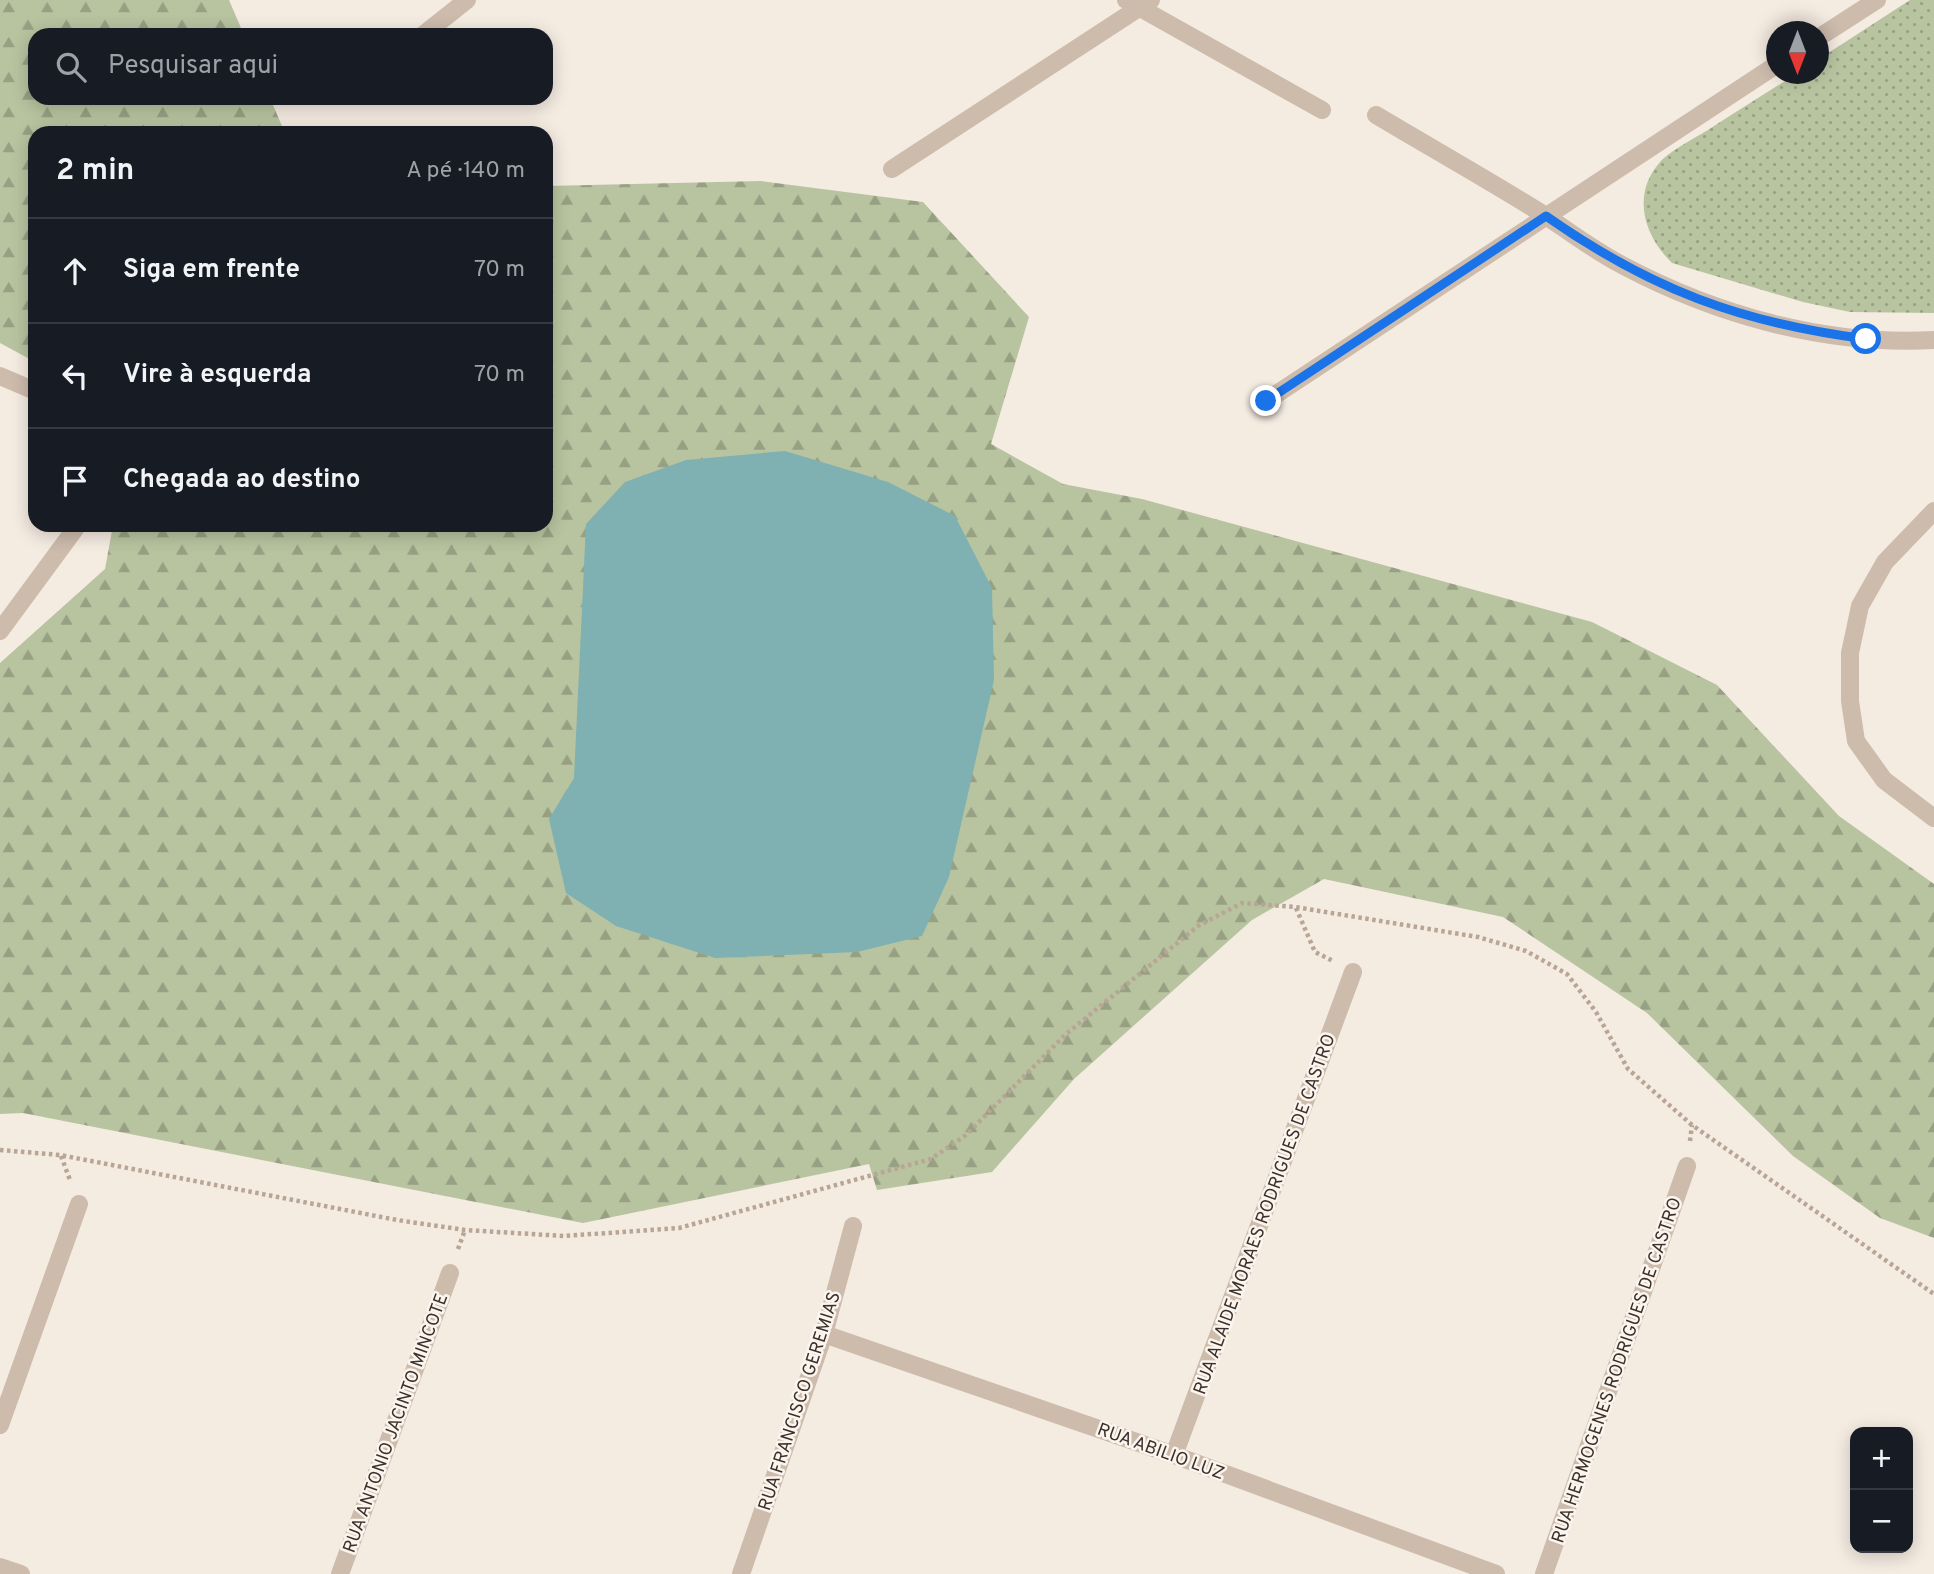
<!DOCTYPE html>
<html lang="pt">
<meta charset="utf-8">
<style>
body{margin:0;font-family:Overpass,sans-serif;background:#20242c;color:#f1f3f6}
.controls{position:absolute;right:21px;bottom:21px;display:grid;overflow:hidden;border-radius:14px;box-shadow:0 4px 18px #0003}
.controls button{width:63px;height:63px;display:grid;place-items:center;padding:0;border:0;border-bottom:2px solid #363941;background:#171b24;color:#f1f3f6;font:35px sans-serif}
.compass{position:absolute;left:1766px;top:21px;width:63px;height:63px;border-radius:50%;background:#171b24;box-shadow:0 4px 18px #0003;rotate:180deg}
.stop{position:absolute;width:21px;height:21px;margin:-16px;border:5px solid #1a73e8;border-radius:50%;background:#fff}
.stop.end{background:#1a73e8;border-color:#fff;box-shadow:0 2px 7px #0008}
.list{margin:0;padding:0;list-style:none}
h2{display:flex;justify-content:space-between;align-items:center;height:91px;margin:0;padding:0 28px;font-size:30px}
h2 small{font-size:23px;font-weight:400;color:#9ea1a6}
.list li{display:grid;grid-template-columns:46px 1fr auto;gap:21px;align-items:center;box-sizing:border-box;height:105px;padding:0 28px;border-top:2px solid #363941}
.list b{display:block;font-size:26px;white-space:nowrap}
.list em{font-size:23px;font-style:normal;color:#9ea1a6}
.icon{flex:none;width:38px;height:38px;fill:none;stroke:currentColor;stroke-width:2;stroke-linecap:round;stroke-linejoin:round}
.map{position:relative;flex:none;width:1934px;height:1574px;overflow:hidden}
.search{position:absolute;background:#171b24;box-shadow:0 4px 18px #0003;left:28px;top:28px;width:525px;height:77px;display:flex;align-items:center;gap:18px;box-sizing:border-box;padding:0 24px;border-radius:21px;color:#9ea1a6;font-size:26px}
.panel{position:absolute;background:#171b24;box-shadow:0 4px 18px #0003;left:28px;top:126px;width:525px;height:406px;border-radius:21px}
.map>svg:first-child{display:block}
.forest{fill:url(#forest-firs)}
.park{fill:url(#park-dots)}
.water{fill:#7fb0b2}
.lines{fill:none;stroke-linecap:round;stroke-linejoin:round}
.path{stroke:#b9a596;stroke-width:4.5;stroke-dasharray:3.5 3.5;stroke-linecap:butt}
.minor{stroke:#cdbbac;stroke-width:18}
.route{stroke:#1a73e8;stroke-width:9}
.labels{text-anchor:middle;stroke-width:5;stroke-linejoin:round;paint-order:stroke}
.street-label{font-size:18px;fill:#3b302b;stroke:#fbf5ee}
</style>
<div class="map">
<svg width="1934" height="1574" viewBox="0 0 1934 1574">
<defs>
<pattern id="forest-firs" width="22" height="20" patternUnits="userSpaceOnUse" patternTransform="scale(1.75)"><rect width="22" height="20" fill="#b8c4a0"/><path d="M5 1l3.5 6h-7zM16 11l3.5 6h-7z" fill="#97a083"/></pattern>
<pattern id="park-dots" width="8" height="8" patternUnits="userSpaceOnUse" patternTransform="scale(1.75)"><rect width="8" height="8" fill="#b8c4a0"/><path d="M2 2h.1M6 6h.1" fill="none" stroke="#97a083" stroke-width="1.8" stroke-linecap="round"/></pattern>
</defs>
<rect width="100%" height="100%" fill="#f4ebe1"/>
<path class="forest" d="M 0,0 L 229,0 L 244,35 L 35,35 L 35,98 L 270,98 L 285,133 L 35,133 L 35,362 L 0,343 Z
M 761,181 L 923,202 L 1029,317 L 991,444 L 1063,484 L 1142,499 L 1592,622 L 1717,685 L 1839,816 L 1934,884 L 1934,1238 L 1880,1218 L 1793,1156 L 1647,1013 L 1503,917 L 1324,879 L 1252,920 L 1074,1079 L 992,1172 L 877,1190 L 869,1164 L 583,1223 L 23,1113 L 0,1114 L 0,663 L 105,569 L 113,525 L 546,525 L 546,186 Z"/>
<path class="park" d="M 1910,0 L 1934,0 L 1934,313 L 1850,312 L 1803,302 L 1672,263 C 1644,236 1631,195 1660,162 C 1672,149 1698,137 1714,126 C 1741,109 1769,91 1796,74 L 1818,74 L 1819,59 Z"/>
<path class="water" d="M 785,451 L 888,482 L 955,516 L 992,588 L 994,680 L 949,877 L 922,936 L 857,952 L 715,958 L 616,926 L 566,893 L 549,819 L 574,778 L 586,524 L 625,482 L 686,460 Z"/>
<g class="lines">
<path class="path" d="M 1296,908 L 1315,952 L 1333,961
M 1690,1141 L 1692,1125
M 0,1150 L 60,1155 L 397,1220 L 465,1230 L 564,1236 L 679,1228 L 931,1159 L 966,1135 L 1065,1035 L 1198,926 L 1242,903 L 1295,907 L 1478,937 L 1526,951 L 1567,974 L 1596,1012 L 1628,1069 L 1692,1125 L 1934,1294
M 61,1156 L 70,1180
M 458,1249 L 465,1230"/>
<path class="minor" d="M 1126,0 L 1322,110
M 423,35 L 467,0
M 1818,38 L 1877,0
M 1376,115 C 1433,149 1490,181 1546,216 C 1571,233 1595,251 1622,265 C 1716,315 1826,346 1934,340
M 892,169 L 1151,0
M 0,376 L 35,391
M 1266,401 L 1776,65
M 1934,511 L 1885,562 L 1860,606 L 1850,653 L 1850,701 L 1856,741 L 1884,780 L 1934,818
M 0,631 L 78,525
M 824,1334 L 1174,1455 L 1496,1574
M 0,1425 L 79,1204
M 1174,1455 L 1353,972
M 0,1567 L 21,1574
M 340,1574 L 450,1273
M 741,1574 L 824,1334 L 853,1226
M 1544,1574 L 1687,1166"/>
</g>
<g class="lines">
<path class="route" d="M 1266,401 L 1546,216 C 1650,289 1741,323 1866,339"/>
</g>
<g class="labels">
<g class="street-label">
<text transform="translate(1264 1214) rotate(-70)" y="6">RUA ALAIDE MORAES RODRIGUES DE CASTRO</text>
<text transform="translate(1616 1370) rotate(-71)" y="6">RUA HERMOGENES RODRIGUES DE CASTRO</text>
<text transform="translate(799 1401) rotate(-72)" y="6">RUA FRANCISCO GEREMIAS</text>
<text transform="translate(395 1423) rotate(-70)" y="6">RUA ANTONIO JACINTO MINCOTE</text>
<text transform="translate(1161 1451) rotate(20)" y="6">RUA ABILIO LUZ</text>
</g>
</g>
</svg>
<div class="controls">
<button>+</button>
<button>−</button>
</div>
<svg class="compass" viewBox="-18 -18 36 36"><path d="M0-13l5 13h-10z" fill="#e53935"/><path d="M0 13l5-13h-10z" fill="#9ea1a6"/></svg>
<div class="stop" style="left:1866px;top:339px"></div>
<div class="stop end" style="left:1266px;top:401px"></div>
<div class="search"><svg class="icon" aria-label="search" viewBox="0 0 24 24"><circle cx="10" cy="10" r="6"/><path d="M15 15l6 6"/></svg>Pesquisar aqui</div>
<section class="panel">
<h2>2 min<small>A pé · 140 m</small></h2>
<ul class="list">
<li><svg class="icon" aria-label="ahead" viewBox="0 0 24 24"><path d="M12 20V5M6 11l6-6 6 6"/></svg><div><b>Siga em frente</b></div><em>70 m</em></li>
<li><svg class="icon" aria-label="left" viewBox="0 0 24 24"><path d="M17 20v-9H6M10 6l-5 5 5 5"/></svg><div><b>Vire à esquerda</b></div><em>70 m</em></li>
<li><svg class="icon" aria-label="arrive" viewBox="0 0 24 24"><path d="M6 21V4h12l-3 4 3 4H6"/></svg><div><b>Chegada ao destino</b></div></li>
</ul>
</section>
</div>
